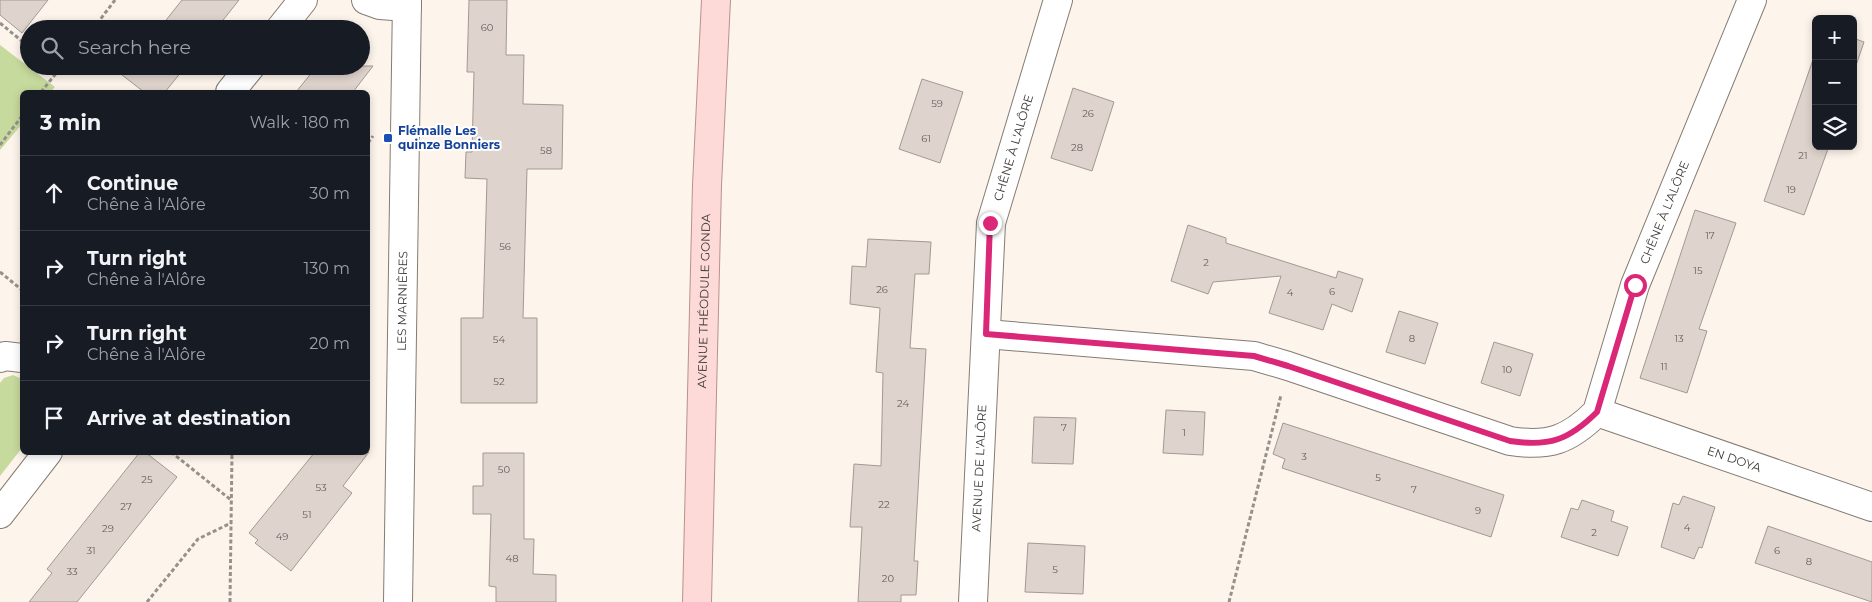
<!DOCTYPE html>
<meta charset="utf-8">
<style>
body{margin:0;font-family:Montserrat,sans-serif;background:#20242c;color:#f1f3f6}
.controls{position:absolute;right:15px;top:15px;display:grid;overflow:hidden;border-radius:8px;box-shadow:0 2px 8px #0003}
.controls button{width:45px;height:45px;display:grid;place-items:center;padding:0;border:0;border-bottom:1px solid #363941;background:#171b24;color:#f1f3f6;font:25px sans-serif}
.stop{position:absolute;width:15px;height:15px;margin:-11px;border:4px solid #db2777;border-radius:50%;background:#fff}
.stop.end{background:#db2777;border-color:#fff;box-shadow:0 1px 5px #0008}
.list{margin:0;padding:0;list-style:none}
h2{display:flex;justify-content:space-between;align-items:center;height:65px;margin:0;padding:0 20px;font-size:21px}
h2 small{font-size:16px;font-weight:400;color:#9ea1a6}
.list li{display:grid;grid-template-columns:32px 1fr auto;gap:15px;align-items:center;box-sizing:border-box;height:75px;padding:0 20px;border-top:1px solid #363941}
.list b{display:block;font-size:19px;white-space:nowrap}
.list p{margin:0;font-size:16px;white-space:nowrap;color:#9ea1a6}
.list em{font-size:16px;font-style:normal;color:#9ea1a6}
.icon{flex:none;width:28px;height:28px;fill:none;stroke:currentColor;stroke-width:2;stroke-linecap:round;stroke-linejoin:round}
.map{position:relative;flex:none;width:1872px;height:602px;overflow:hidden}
.search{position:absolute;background:#171b24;box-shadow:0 2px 8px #0003;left:20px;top:20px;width:350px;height:55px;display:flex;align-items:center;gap:12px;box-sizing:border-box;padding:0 18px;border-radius:28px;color:#9ea1a6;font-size:19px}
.panel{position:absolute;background:#171b24;box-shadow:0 2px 8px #0003;left:20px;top:90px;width:350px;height:365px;border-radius:8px}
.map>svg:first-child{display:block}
.green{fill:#c7da9d}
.building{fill:#dfd3cd;stroke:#a39993}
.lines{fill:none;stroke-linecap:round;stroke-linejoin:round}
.minor-casing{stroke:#847c74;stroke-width:30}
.major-casing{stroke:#b9918e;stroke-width:30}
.path{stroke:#96918b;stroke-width:3;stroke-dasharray:4 2.5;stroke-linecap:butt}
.minor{stroke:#fff;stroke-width:28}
.major{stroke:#fdd9d7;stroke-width:28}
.route{stroke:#db2777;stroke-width:6}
.transit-dot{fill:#1a4fb4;stroke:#fff;stroke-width:2}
.labels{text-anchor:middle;stroke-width:4;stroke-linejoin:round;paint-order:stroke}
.number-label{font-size:10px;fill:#66615d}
.transit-label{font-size:12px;font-weight:bold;fill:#164399;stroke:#fff;text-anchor:start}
.street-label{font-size:12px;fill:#3e3b38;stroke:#fff}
</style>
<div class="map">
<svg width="1872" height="602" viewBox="0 0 1872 602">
<rect width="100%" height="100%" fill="#fdf4eb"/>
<path class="green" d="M 0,45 L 55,87 L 50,92 L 22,92 L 22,124 L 0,150 Z
M 13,375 L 22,379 L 22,448 L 0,476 L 0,383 L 4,378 Z"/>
<path class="building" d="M 0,0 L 48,0 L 22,33 L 0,15 Z
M 182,0 L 239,0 L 216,29 L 159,29 Z
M 469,0 L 507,0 L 506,55 L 524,55 L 523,104 L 563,105 L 562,169 L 527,169 L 523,318 L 537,318 L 537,403 L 461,403 L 461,318 L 483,318 L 487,179 L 465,178 L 466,152 L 472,152 L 474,72 L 467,72 Z
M 1853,38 L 1864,42 L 1853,74 Z
M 1816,51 L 1816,146 L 1829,146 L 1804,215 L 1764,201 Z
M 129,66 L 186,66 L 165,92 L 144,92 L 122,75 Z
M 317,66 L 373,66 L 353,92 L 296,92 Z
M 922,79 L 963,92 L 940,163 L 899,149 Z
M 1073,88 L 1114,102 L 1092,171 L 1051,158 Z
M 1695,210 L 1736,223 L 1699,329 L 1707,331 L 1687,393 L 1640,378 Z
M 1188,225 L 1226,238 L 1226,243 L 1336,278 L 1338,271 L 1363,279 L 1352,312 L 1332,304 L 1323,330 L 1269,313 L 1281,276 L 1213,282 L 1208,294 L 1171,281 Z
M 868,239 L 931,242 L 929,274 L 915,274 L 910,348 L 926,349 L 914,561 L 918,561 L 916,595 L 901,595 L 901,602 L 858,602 L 862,527 L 850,527 L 854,464 L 881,466 L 883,373 L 876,372 L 880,308 L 850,304 L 852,266 L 866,267 Z
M 1399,311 L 1438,323 L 1425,364 L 1386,352 Z
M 1494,342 L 1533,354 L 1520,396 L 1481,383 Z
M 1166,410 L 1205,412 L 1203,455 L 1163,453 Z
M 1034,417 L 1076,418 L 1073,464 L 1032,463 Z
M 1283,423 L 1504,495 L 1491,537 L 1282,468 L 1285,459 L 1273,454 Z
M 140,452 L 145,452 L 177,477 L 77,602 L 29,602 L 52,573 L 47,569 Z
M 315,452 L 369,452 L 343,486 L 352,493 L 291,571 L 255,543 L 258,540 L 249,533 Z
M 483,453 L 524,453 L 524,539 L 534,539 L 533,574 L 556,575 L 556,602 L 496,602 L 496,587 L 489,586 L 491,514 L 473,514 L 473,486 L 483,486 Z
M 1683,496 L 1715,507 L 1702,548 L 1699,547 L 1694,559 L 1661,547 L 1673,503 L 1679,505 Z
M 1582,500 L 1614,511 L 1611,521 L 1628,527 L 1618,556 L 1561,537 L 1571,508 L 1578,510 Z
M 1768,526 L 1872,562 L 1872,602 L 1755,563 Z
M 1028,543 L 1085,546 L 1083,594 L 1025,592 Z"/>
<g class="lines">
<defs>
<g id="minor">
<path d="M 366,0 L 380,5 L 407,7"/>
<path d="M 280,29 L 303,0"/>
<path d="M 230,92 L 251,66"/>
<path id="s1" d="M 986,334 L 1254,356 L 1288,366 L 1510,441 C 1549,447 1569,440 1597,412 L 1635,285 L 1752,0"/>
<path d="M 0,358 L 5,356 L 22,358"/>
<path id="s2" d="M 1597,412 L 1872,507"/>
<path d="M 0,514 L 48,452"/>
<path id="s3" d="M 398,602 L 407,0"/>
<path id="s4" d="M 973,602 L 991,223 L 1058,0"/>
</g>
<g id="major">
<path id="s5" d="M 697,602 L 707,185 L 716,0"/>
</g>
</defs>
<use href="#minor" class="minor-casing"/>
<use href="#major" class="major-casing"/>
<path class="path" d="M 0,23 L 29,47
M 93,29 L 115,0
M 41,92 L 62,66
M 368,143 L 373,136
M 0,145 L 22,116
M 0,272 L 22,290
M 171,452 L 231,500
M 147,602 L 198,539 L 231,523
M 230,602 L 232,452
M 1229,602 L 1281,395"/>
<use href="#minor" class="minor"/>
<use href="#major" class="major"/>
</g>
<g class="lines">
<path class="route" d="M 990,223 L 986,334 L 1254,356 L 1288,366 L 1510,441 C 1549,447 1569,440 1597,412 L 1635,285"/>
</g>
<rect class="transit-dot" x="383" y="133" width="10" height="10" rx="2.5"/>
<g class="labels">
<g class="number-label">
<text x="487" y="31">60</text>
<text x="937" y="107">59</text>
<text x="1088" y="117">26</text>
<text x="926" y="142">61</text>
<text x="1077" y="151">28</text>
<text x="546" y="154">58</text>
<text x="1803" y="159">21</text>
<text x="1791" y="193">19</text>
<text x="1710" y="239">17</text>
<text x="505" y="250">56</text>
<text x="1206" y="266">2</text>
<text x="1698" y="274">15</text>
<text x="882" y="293">26</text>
<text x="1332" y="295">6</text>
<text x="1290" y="296">4</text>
<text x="1412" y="342">8</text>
<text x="1679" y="342">13</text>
<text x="499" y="343">54</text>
<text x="1664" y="370">11</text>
<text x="1507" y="373">10</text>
<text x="499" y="385">52</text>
<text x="903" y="407">24</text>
<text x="1064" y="431">7</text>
<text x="1184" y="436">1</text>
<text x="1304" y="460">3</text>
<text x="504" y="473">50</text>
<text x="1378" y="481">5</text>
<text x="147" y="483">25</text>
<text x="321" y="491">53</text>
<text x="1414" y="493">7</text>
<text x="884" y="508">22</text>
<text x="126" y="510">27</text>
<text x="1478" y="514">9</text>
<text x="307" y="518">51</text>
<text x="1687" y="531">4</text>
<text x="108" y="532">29</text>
<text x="1594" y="536">2</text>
<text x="282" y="540">49</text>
<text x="91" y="554">31</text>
<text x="1777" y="554">6</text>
<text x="512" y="562">48</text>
<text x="1809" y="565">8</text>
<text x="1055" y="573">5</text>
<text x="72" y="575">33</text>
<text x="888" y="582">20</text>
</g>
<g class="transit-label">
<text x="398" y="135">Flémalle Les<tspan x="398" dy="14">quinze Bonniers</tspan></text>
</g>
<g class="street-label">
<text dy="4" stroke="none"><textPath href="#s4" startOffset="458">CHÊNE À L'ALÔRE</textPath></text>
<text dy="4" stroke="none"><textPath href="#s1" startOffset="846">CHÊNE À L'ALÔRE</textPath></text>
<text dy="4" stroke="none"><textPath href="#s3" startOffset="301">LES MARNIÈRES</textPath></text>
<text dy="4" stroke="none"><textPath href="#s5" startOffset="301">AVENUE THÉODULE GONDA</textPath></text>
<text dy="4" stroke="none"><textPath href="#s2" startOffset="145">EN DOYA</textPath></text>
<text dy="4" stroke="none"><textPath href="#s4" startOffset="134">AVENUE DE L'ALÔRE</textPath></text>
</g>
</g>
</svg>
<div class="controls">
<button>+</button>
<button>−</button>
<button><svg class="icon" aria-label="layers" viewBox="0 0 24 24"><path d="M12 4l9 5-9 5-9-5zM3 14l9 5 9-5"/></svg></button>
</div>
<div class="stop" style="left:1635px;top:285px"></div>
<div class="stop end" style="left:990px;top:223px"></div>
<div class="search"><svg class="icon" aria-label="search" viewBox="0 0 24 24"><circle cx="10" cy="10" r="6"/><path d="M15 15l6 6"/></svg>Search here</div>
<section class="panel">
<h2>3 min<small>Walk · 180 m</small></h2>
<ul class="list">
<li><svg class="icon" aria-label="ahead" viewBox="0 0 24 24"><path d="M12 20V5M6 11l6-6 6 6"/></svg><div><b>Continue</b><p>Chêne à l'Alôre</p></div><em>30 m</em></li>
<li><svg class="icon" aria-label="right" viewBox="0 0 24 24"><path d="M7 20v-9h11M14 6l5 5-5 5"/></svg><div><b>Turn right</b><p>Chêne à l'Alôre</p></div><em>130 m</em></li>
<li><svg class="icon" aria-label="right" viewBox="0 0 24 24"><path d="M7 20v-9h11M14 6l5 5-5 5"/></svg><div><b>Turn right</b><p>Chêne à l'Alôre</p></div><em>20 m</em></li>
<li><svg class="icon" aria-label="arrive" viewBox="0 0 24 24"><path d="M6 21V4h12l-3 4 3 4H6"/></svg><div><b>Arrive at destination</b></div></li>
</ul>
</section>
</div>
